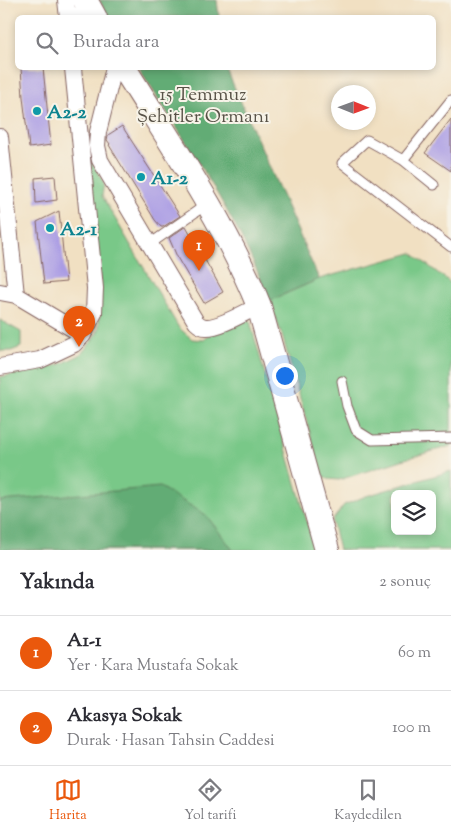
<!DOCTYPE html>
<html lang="tr">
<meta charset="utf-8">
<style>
body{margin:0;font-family:"Sorts Mill Goudy",serif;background:#f7f7f7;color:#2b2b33}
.controls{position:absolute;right:15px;bottom:15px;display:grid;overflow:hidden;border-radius:8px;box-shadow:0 2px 8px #0003}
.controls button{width:45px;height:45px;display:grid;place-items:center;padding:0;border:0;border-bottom:1px solid #e1e1e2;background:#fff;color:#2b2b33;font:25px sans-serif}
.compass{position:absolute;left:331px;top:85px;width:45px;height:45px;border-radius:50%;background:#fff;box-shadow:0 2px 8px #0003;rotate:91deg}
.you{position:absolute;left:284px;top:375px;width:18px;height:18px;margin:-12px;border:4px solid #fff;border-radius:50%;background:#1a73e8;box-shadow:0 0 0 8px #1a73e833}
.badge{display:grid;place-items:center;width:32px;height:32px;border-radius:50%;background:#ea580c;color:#fff;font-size:16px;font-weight:700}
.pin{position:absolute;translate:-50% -41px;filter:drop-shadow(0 1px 2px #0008)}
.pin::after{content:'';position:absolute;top:26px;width:18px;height:15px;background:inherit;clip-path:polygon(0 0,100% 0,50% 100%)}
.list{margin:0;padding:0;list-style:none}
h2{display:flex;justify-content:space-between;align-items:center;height:65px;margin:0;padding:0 20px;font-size:21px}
h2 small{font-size:16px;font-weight:400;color:#7c7c81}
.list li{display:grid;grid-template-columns:32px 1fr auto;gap:15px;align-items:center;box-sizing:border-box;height:75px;padding:0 20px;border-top:1px solid #e1e1e2}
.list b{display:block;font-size:19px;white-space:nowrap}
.list p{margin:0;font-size:16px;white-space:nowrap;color:#7c7c81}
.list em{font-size:16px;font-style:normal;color:#7c7c81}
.icon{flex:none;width:28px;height:28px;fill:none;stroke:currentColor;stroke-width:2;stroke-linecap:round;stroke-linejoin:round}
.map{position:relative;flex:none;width:451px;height:550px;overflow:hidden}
.search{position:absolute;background:#fff;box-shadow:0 2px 8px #0003;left:15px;right:15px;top:15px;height:55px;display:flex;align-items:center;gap:12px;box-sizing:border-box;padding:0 18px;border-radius:8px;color:#7c7c81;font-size:19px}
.sheet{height:215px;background:#fff}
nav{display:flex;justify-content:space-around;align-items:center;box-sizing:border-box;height:70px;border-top:1px solid #e1e1e2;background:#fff;font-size:14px;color:#7c7c81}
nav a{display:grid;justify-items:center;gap:2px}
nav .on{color:#ea580c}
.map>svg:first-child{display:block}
.green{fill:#79c888;stroke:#62745a;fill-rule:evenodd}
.forest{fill:#62ac74;stroke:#566650}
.building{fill:#aa9ce4}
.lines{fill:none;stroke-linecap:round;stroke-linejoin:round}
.lane-casing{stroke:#846360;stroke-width:11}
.street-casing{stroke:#846360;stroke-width:18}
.secondary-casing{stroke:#846360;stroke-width:26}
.lane{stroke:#fff;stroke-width:9}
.street{stroke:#fff;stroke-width:16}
.secondary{stroke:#fff;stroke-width:24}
.culture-dot{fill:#0f9aa8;stroke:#f7f3e8;stroke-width:2}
.labels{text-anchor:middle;stroke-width:4;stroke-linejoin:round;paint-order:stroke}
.park-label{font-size:19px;fill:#585247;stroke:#f7f3e8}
.culture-label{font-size:19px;font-weight:bold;fill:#0d838f;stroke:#f7f3e8;text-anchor:start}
</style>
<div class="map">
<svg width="451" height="550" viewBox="0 0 451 550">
<rect width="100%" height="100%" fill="#f7f3e8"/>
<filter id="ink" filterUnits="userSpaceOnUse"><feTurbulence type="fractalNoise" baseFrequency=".02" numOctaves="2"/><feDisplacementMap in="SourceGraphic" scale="10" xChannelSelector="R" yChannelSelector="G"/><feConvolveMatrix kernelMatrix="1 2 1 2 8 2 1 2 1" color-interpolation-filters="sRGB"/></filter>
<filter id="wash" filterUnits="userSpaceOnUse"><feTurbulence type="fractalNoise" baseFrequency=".0096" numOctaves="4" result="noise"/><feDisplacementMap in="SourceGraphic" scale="20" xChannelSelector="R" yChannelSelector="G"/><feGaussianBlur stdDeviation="1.12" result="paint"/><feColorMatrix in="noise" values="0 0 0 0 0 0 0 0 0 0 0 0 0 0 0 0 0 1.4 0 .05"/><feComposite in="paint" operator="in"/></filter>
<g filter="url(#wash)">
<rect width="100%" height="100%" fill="#f1e0c2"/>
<path class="green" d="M 86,152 L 104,183 L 102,196 L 179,328 L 192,339 L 204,340 L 217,326 L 247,311 L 315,550 L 0,550 L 0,377 L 40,370 L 61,364 L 80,355 L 93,340 L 99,329 L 100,283 Z
M 412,253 L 451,283 L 451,446 L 405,459 L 339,480 L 328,479 L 322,475 L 282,335 L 269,301 L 319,279 Z
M 0,320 L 21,332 L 21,347 L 11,351 L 0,351 Z
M 451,471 L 451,550 L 339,550 L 332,521 L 344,505 L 366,496 ZM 395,494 L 432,494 L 432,531 L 395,531 Z"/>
<path class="forest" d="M 99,0 L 217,0 L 219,17 L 108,17 Z
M 139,68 L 226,68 L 319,279 L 269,301 C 239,218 185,143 139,68 Z
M 160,487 L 206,515 L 233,550 L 0,550 L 0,501 Z"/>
<g id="blocks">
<path class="building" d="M 21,68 L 43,68 L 51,145 L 29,148 L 23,97 Z
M 451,119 L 451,171 L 425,153 Z
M 122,126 L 180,216 L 163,227 L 161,227 L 155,220 L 109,145 L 110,144 L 107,140 L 108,135 Z
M 55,176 L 57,200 L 36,203 L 35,178 Z
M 59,211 L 66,282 L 44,284 L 37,222 Z
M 186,226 L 223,292 L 204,303 L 178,259 L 169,238 Z"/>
</g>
</g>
<g filter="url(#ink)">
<use href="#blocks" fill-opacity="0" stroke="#846360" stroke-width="1"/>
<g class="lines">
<defs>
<path id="lane" d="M 403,160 L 367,140 L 342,163 L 451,247
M 434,185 L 403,160 L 451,100
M 150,244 L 207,204
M 342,381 L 347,406 L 356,430 L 372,440 L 451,438"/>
<path id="street" d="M 66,0 L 68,18
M 73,18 L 85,11 L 92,12
M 114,68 L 98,132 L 97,146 L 100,160 L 196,322 C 199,325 202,327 206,327 C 220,328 245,312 259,306
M 0,137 L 16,295
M 0,292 L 16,295 L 83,335
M 0,367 L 40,360 L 74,344 L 83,335 L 94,313 L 95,288 L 73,68"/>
<path id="secondary" d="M 85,0 L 95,18
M 124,68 C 172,145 225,222 259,306 L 327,550"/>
</defs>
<use href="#lane" class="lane-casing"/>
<use href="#street" class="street-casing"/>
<use href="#secondary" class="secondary-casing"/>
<use href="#lane" class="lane"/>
<use href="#street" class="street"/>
<use href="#secondary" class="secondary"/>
</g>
</g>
<g class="culture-dot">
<circle cx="37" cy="111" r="5"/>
<circle cx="141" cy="177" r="5"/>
<circle cx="50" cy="228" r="5"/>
</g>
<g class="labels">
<g class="park-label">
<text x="203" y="100">15 Temmuz<tspan x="203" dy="22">Şehitler Ormanı</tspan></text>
</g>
<g class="culture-label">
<text x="47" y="118">A2-2</text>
<text x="151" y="184">A1-2</text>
<text x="60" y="235">A2-1</text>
</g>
</g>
</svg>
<div class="controls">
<button><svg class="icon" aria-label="layers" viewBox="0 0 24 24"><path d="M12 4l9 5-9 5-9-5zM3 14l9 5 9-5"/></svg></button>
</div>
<svg class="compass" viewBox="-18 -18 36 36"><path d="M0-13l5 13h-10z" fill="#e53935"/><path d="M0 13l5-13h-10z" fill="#7c7c81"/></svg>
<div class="you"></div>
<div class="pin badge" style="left:199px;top:271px">1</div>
<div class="pin badge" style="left:79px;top:347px">2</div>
<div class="search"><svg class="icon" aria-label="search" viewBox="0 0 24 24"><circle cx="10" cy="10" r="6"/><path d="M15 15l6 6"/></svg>Burada ara</div>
</div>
<section class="sheet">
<h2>Yakında<small>2 sonuç</small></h2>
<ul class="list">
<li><span class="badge">1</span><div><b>A1-1</b><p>Yer · Kara Mustafa Sokak</p></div><em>60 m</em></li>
<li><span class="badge">2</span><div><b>Akasya Sokak</b><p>Durak · Hasan Tahsin Caddesi</p></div><em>100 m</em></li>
</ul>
</section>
<nav>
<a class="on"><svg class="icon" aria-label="map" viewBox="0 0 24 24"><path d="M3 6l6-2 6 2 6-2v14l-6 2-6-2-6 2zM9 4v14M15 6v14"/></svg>Harita</a>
<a><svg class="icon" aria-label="directions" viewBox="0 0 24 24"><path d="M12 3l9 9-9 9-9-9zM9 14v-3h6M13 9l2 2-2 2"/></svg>Yol tarifi</a>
<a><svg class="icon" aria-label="saved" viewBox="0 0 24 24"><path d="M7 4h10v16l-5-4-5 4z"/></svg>Kaydedilen</a>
</nav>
